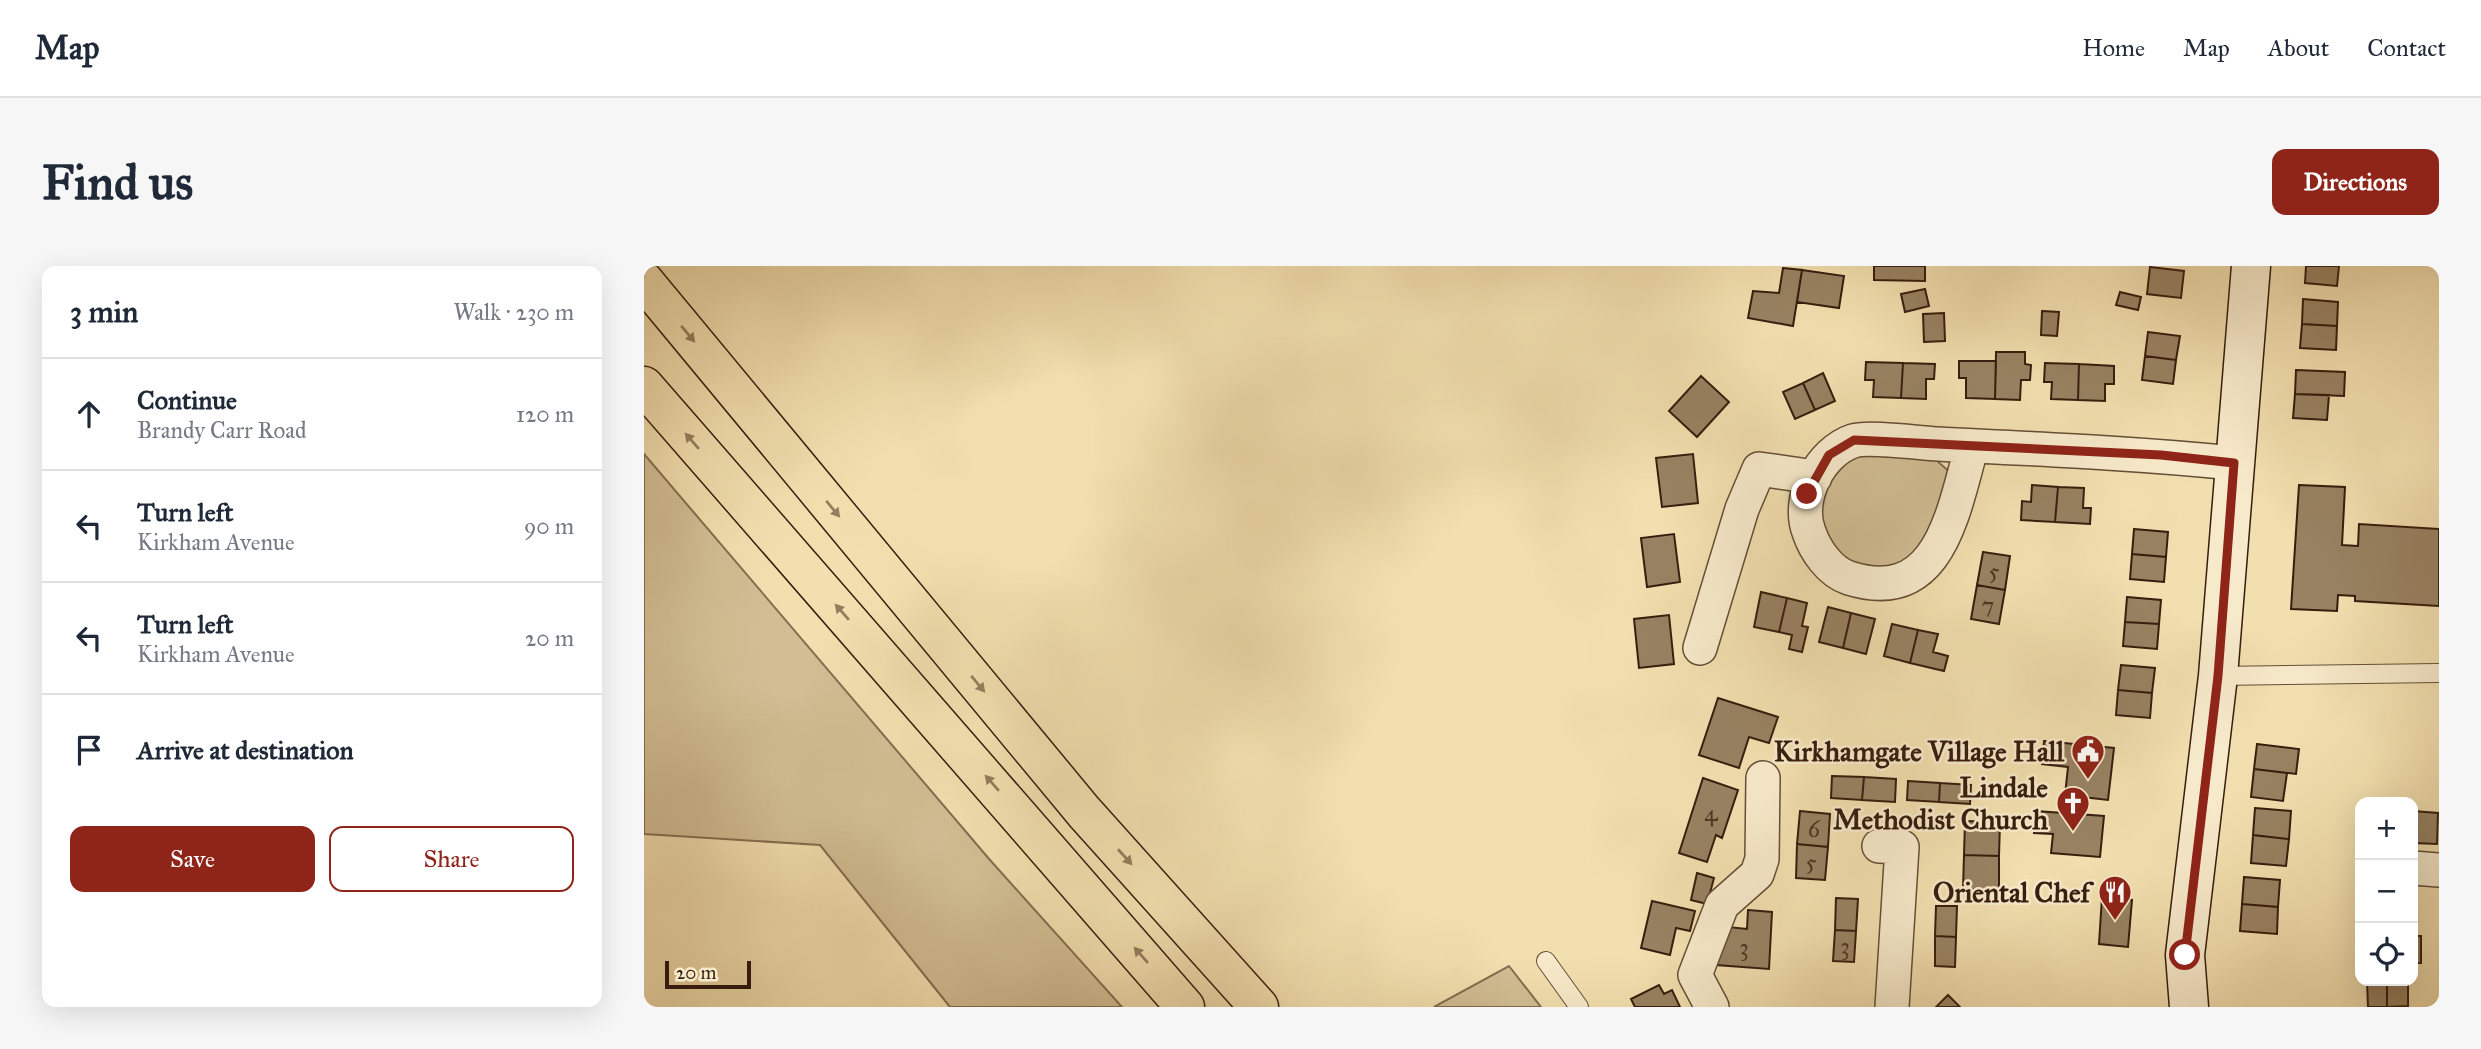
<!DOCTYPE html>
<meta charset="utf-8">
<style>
body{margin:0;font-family:"IM FELL Great Primer",serif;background:#f6f6f7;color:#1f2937}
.controls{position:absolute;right:21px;bottom:21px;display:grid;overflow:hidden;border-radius:14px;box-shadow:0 7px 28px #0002}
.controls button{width:63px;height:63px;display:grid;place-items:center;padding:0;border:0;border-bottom:2px solid #e0e1e3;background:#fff;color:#1f2937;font:35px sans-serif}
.scale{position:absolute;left:21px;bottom:18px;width:86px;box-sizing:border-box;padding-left:7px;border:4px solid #361d0e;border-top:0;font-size:19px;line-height:24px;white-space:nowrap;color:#361d0e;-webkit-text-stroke:5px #f7eacb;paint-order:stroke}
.stop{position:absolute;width:21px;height:21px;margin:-16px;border:5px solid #8f2418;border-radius:50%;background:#fff}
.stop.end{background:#8f2418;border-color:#fff;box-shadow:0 2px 7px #0008}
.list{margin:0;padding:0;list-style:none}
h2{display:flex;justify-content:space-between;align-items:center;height:91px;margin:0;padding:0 28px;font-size:30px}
h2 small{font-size:23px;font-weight:400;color:#747a83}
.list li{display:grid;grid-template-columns:46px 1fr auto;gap:21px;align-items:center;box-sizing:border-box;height:112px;padding:0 28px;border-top:2px solid #e0e1e3}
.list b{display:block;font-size:26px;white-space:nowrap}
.list p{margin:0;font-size:23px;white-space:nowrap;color:#747a83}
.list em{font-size:23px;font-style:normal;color:#747a83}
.actions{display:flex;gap:14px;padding:21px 28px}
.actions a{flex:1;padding:16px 0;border:2px solid #8f2418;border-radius:14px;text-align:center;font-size:24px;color:#8f2418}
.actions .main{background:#8f2418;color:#fff}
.icon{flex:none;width:38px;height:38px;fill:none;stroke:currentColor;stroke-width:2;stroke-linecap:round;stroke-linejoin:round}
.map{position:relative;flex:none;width:1795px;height:741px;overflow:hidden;border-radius:14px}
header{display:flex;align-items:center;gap:42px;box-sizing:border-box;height:98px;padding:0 35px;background:#fff;border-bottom:2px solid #e0e1e3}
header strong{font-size:33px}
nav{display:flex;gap:38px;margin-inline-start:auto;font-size:24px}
.intro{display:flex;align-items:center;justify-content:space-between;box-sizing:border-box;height:168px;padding:0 42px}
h1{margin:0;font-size:49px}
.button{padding:18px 32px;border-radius:14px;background:#8f2418;color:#fff;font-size:24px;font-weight:700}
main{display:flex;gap:42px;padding:0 42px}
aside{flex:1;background:#fff;border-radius:14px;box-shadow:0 7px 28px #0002}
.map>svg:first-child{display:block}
.green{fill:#d2be94;stroke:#846e51;stroke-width:2}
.building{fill:#988262;stroke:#361d0e;stroke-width:2}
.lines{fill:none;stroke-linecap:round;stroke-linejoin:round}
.lane-casing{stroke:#654e36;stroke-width:20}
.street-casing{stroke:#654e36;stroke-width:36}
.secondary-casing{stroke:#361d0e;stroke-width:41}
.highway-casing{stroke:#361d0e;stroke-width:41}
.lane{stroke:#f7eacb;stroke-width:18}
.street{stroke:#f7eacb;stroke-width:33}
.secondary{stroke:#f7eacb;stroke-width:38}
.highway{stroke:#f2dfaf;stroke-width:38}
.oneway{fill:#947e5e}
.route{stroke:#8f2418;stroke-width:9}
.labels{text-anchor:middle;stroke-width:5;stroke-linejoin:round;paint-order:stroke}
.number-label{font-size:24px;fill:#4e3623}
.poi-label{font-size:28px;font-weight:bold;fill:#361d0e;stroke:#f7eacb;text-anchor:end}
</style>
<header>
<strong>Map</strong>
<nav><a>Home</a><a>Map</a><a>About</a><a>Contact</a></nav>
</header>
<div class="intro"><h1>Find us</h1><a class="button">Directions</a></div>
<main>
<aside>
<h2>3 min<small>Walk · 230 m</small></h2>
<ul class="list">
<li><svg class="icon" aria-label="ahead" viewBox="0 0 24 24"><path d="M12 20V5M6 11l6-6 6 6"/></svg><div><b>Continue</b><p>Brandy Carr Road</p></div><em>120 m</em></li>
<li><svg class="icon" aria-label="left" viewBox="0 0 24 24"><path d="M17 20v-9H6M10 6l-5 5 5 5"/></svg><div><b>Turn left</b><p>Kirkham Avenue</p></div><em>90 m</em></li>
<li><svg class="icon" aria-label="left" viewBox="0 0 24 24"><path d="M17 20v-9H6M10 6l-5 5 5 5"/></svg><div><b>Turn left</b><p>Kirkham Avenue</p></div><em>20 m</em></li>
<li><svg class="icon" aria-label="arrive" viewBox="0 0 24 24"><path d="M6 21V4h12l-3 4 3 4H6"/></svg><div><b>Arrive at destination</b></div></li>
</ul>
<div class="actions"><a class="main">Save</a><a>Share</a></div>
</aside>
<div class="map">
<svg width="1795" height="741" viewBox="0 0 1795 741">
<rect width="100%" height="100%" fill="#f2dfaf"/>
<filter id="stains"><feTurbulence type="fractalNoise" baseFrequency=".00286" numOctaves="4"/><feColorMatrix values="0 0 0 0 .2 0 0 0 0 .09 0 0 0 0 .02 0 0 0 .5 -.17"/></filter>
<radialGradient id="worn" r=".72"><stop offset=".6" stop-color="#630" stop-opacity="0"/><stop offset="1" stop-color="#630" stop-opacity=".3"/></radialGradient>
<path class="green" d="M 1284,187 L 1308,208 L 1287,276 L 1260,301 L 1217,306 L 1176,270 L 1175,224 L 1207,188 Z
M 0,188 L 346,594 L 478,741 L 306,741 L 176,579 L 0,568 Z
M 865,700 L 897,741 L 790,741 Z"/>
<path class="building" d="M 1230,0 L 1281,0 L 1281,15 L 1230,14 Z
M 1662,0 L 1695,0 L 1693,20 L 1661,17 Z
M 1506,1 L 1540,5 L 1537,32 L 1503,28 Z
M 1139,2 L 1158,4 L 1149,60 L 1104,52 L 1109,25 L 1135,27 Z
M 1158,4 L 1200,10 L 1195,42 L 1153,36 Z
M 1281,23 L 1285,40 L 1261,46 L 1257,28 Z
M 1476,26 L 1497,31 L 1494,44 L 1472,39 Z
M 1659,33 L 1694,36 L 1693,60 L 1658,58 Z
M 1398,45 L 1415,46 L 1413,70 L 1397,69 Z
M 1300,47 L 1301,75 L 1280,76 L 1279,48 Z
M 1658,58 L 1693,60 L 1692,84 L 1656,82 Z
M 1504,66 L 1536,70 L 1532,94 L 1501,90 Z
M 1352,86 L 1381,86 L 1381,98 L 1387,99 L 1386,114 L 1377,114 L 1376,134 L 1351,133 Z
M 1501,90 L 1532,94 L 1529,118 L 1498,114 Z
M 1315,95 L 1352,95 L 1351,133 L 1322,132 L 1322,112 L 1315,112 Z
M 1222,96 L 1259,97 L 1257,132 L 1229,131 L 1230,114 L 1221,114 Z
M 1259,97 L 1291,98 L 1290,113 L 1282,113 L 1282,133 L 1257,132 Z
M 1401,97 L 1435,98 L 1434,134 L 1407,133 L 1408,116 L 1400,116 Z
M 1435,98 L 1470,100 L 1470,118 L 1461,118 L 1461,135 L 1434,134 Z
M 1652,104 L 1701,106 L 1700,130 L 1651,128 Z
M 1179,107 L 1191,135 L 1171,144 L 1159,117 Z
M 1057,110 L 1085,136 L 1053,171 L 1025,145 Z
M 1159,117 L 1171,144 L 1151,153 L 1139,126 Z
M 1651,128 L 1685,129 L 1683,154 L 1649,152 Z
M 1049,188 L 1054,237 L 1018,241 L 1012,192 Z
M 1388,219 L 1414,221 L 1411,256 L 1377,254 L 1378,235 L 1387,236 Z
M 1655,219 L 1701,221 L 1698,279 L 1714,280 L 1715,258 L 1795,263 L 1795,340 L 1711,335 L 1711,330 L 1694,329 L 1693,345 L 1647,343 Z
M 1414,221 L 1440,222 L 1439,242 L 1447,242 L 1446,258 L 1411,256 Z
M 1490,263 L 1524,266 L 1522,291 L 1488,288 Z
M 1030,268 L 1036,316 L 1003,321 L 997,272 Z
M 1339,286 L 1366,290 L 1361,324 L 1333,319 Z
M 1488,288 L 1522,291 L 1520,316 L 1486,313 Z
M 1333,319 L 1361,324 L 1355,358 L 1327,353 Z
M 1117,326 L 1143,332 L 1135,366 L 1110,361 Z
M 1483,331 L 1517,334 L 1515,358 L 1481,356 Z
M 1143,332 L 1163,337 L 1158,360 L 1164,361 L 1158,386 L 1145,383 L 1148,369 L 1135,366 Z
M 1184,341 L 1207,347 L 1199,382 L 1175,376 Z
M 1207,347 L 1231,353 L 1222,388 L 1199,382 Z
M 1025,349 L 1030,398 L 995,402 L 990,353 Z
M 1481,356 L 1515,358 L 1513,383 L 1479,380 Z
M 1248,358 L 1274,364 L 1266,397 L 1240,390 Z
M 1274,364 L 1294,368 L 1289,386 L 1304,390 L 1300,405 L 1266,397 Z
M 1477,399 L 1511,402 L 1508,427 L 1474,424 Z
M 1474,424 L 1508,427 L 1506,452 L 1472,449 Z
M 1074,432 L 1134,451 L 1125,477 L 1105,471 L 1095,502 L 1055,489 Z
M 1400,475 L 1470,482 L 1464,534 L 1421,529 L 1424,501 L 1398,498 Z
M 1613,478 L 1655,483 L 1652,508 L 1610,503 Z
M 1610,503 L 1643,507 L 1639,535 L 1607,531 Z
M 1188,510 L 1220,511 L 1218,534 L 1187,532 Z
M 1220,511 L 1252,513 L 1251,536 L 1218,534 Z
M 1059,512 L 1094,524 L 1078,572 L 1072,569 L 1063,596 L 1035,587 Z
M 1264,515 L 1296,517 L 1295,536 L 1263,534 Z
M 1296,517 L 1327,519 L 1326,538 L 1295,536 Z
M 1611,542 L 1647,545 L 1645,573 L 1609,569 Z
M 1156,545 L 1186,548 L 1184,581 L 1153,578 Z
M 1392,545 L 1460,550 L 1456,591 L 1407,587 L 1409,568 L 1390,567 Z
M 1769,545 L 1794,547 L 1793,578 L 1769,577 Z
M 1321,555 L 1356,556 L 1355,590 L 1320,589 Z
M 1609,569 L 1645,573 L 1642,600 L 1607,597 Z
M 1153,578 L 1184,581 L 1181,614 L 1152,612 Z
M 1320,589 L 1355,590 L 1355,624 L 1319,623 Z
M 1053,607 L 1070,612 L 1063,638 L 1047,634 Z
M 1600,611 L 1636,614 L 1634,641 L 1598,638 Z
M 1458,631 L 1488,634 L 1484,681 L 1455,678 Z
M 1192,632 L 1214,633 L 1212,665 L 1191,664 Z
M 1008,635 L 1051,645 L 1046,665 L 1032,662 L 1026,689 L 997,682 Z
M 1598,638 L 1634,641 L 1633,668 L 1596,665 Z
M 1292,640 L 1313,640 L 1312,671 L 1291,670 Z
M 1104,644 L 1128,646 L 1125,703 L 1072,699 L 1075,660 L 1103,663 Z
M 1191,664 L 1212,665 L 1210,696 L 1189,695 Z
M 1291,670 L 1312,671 L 1311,701 L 1291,700 Z
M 1769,670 L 1777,670 L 1777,697 L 1769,697 Z
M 1723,715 L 1743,715 L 1743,741 L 1724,741 Z
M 1743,715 L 1764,715 L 1764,740 L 1743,741 Z
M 1015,719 L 1020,728 L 1028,724 L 1036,741 L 991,741 L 987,733 Z
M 1304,729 L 1316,741 L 1292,741 Z"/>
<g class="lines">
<defs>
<path id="lane" d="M 1574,410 L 1795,407
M 902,695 L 935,741"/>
<path id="street" d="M 1328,180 C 1309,244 1297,341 1205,312 C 1186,306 1171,284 1165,266 C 1152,233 1176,186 1209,175 C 1224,170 1275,177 1294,178 C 1392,183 1491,187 1589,197
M 1056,382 L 1098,243 L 1115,203 L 1171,211
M 1235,580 L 1258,581 L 1248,741
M 1769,602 L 1795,604
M 1068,741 L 1051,709 L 1078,639 L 1113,608 L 1118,593 L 1119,512"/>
<path id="secondary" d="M 1545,741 L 1541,689 L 1574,410 L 1607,0"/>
<path id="highway" d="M 0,15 L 440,546 L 615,741
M 0,120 L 541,741"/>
</defs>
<use href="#lane" class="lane-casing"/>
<use href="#street" class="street-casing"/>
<use href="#secondary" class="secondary-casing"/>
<use href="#highway" class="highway-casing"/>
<use href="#lane" class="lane"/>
<use href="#street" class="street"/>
<use href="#secondary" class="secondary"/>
<use href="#highway" class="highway"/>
</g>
<defs><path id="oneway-solid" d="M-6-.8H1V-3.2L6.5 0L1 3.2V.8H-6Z" transform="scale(1.75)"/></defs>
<g class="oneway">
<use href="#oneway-solid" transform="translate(44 68) rotate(50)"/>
<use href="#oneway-solid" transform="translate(48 175) rotate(-131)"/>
<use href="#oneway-solid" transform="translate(189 243) rotate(50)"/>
<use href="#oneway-solid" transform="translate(198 346) rotate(-131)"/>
<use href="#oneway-solid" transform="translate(334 418) rotate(50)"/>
<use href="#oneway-solid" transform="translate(348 517) rotate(-131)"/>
<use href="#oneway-solid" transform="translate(481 591) rotate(48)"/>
<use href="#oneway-solid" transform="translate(497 689) rotate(-131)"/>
</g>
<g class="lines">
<path class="route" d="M 1163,228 L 1185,189 L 1210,174 L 1517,189 L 1590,197 L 1574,410 L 1541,689"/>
</g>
<defs>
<symbol id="civic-pin" viewBox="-11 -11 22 30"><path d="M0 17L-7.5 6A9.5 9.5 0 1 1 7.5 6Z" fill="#8f2418" stroke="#f7eacb"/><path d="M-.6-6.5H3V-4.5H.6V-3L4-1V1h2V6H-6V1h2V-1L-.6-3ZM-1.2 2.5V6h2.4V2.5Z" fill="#fff"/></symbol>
<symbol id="church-pin" viewBox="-11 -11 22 30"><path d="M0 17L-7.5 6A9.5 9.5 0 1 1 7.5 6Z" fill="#8f2418" stroke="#f7eacb"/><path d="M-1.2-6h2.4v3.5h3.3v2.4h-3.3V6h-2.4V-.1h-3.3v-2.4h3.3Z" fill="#fff"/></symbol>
<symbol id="restaurant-pin" viewBox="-11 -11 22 30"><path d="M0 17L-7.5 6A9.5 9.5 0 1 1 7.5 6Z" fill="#8f2418" stroke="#f7eacb"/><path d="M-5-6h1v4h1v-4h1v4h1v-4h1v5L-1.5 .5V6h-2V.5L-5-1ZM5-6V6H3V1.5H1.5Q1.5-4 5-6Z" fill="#fff"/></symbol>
</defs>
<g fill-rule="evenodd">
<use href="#civic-pin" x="1425" y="466" width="38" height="52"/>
<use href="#church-pin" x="1410" y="518" width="38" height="52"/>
<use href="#restaurant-pin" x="1452" y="607" width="38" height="52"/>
</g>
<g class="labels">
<g class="number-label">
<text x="1350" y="313">5</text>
<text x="1344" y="347">7</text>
<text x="1067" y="555">4</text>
<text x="1170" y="571">6</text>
<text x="1167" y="604">5</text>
<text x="1201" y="688">3</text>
<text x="1100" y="689">3</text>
</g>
<g class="poi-label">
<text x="1420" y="495">Kirkhamgate Village Hall</text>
<text x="1404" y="531">Lindale<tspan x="1404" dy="32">Methodist Church</tspan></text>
<text x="1446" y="636">Oriental Chef</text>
</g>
</g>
<rect width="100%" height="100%" filter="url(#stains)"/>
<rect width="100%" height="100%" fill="url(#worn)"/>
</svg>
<div class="controls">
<button>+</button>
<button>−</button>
<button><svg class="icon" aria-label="locate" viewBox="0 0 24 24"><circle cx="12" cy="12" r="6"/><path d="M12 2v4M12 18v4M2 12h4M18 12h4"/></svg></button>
</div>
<div class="scale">20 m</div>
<div class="stop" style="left:1541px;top:689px"></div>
<div class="stop end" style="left:1163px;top:228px"></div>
</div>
</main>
